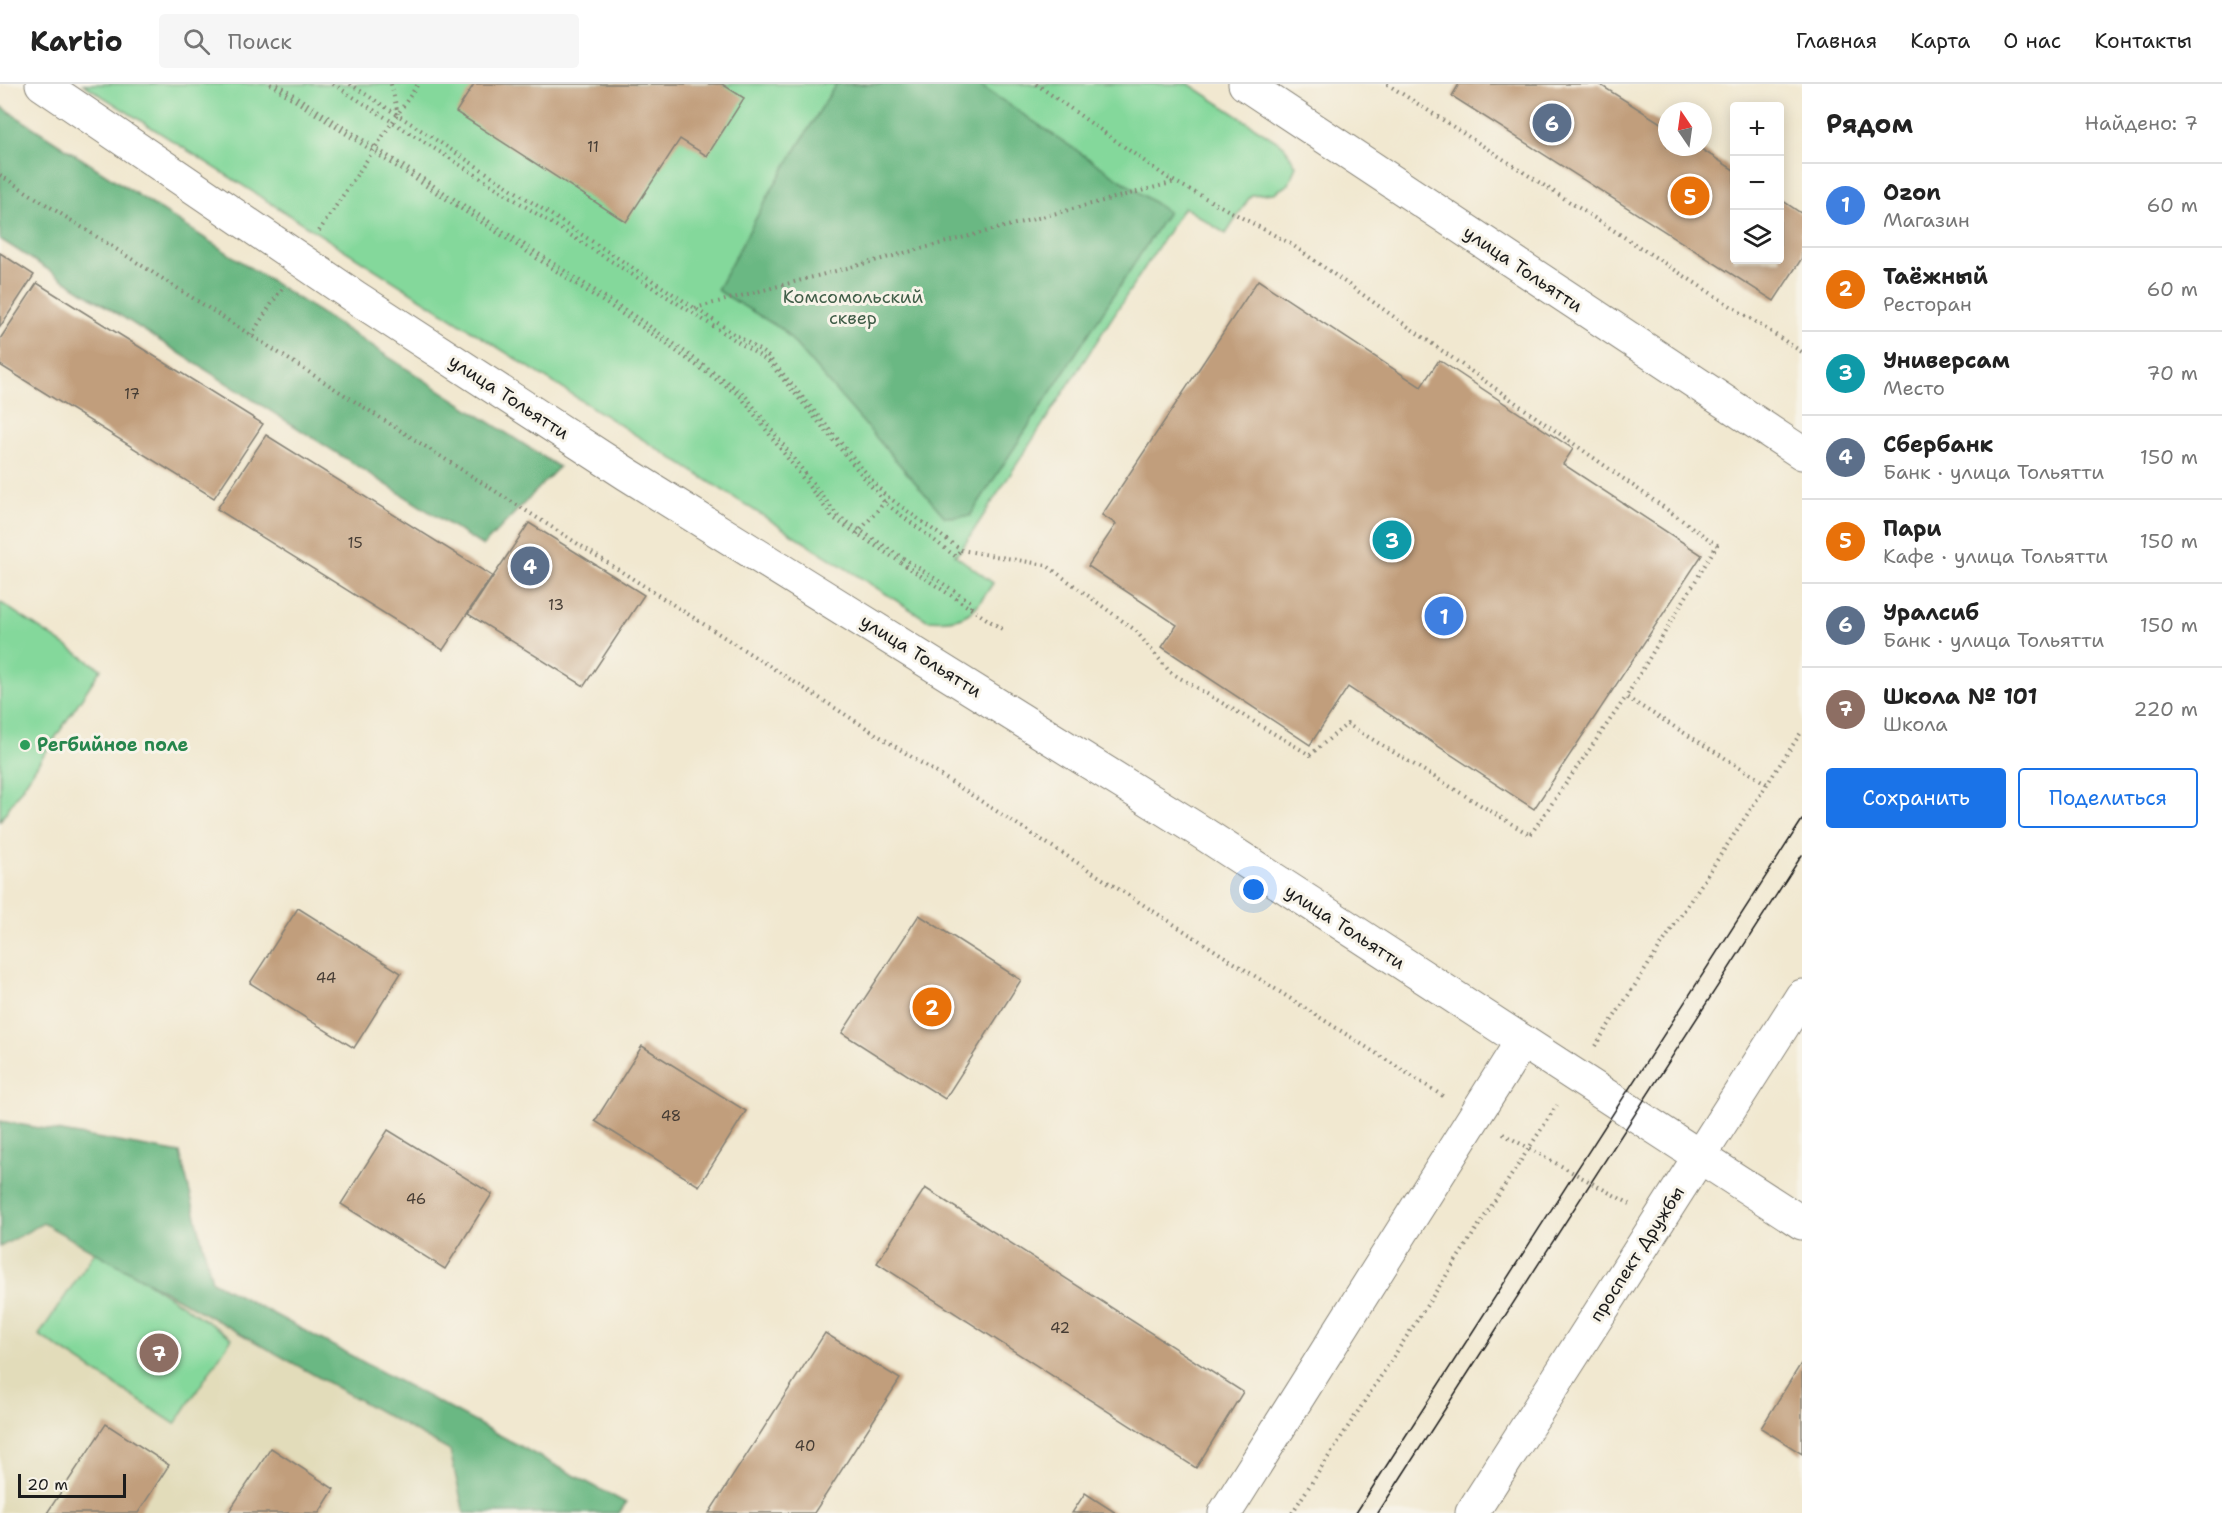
<!DOCTYPE html>
<html lang="ru">
<meta charset="utf-8">
<style>
body{margin:0;font-family:"Shantell Sans",sans-serif;background:#f6f6f6;color:#222}
.controls{position:absolute;right:18px;top:18px;display:grid;overflow:hidden;border-radius:6px;box-shadow:0 3px 15px #0003}
.controls button{width:54px;height:54px;display:grid;place-items:center;padding:0;border:0;border-bottom:2px solid #e0e0e0;background:#fff;color:#222;font:30px sans-serif}
.compass{position:absolute;left:1658px;top:18px;width:54px;height:54px;border-radius:50%;background:#fff;box-shadow:0 3px 15px #0003;rotate:347deg}
.scale{position:absolute;left:18px;bottom:15px;width:108px;box-sizing:border-box;padding-left:6px;border:3px solid #1c1c1c;border-top:0;font-size:16px;line-height:21px;white-space:nowrap;color:#1c1c1c;-webkit-text-stroke:4px #f7f3e8;paint-order:stroke}
.you{position:absolute;left:1254px;top:806px;width:21px;height:21px;margin:-15px;border:4px solid #fff;border-radius:50%;background:#1a73e8;box-shadow:0 0 0 9px #1a73e833}
.badge{display:grid;place-items:center;width:39px;height:39px;border-radius:50%;background:#1a73e8;color:#fff;font-size:20px;font-weight:700}
.pin{position:absolute;translate:-50% -50%;border:3px solid #fff;box-shadow:0 2px 6px #0006}
.list{margin:0;padding:0;list-style:none}
h2{display:flex;justify-content:space-between;align-items:center;height:78px;margin:0;padding:0 24px;font-size:26px}
h2 small{font-size:20px;font-weight:400;color:#767676}
.list li{display:grid;grid-template-columns:39px 1fr auto;gap:18px;align-items:center;box-sizing:border-box;height:84px;padding:0 24px;border-top:2px solid #e0e0e0}
.list b{display:block;font-size:22px;white-space:nowrap}
.list p{margin:0;font-size:20px;white-space:nowrap;color:#767676}
.list em{font-size:20px;font-style:normal;color:#767676}
.actions{display:flex;gap:12px;padding:18px 24px}
.actions a{flex:1;padding:14px 0;border:2px solid #1a73e8;border-radius:6px;text-align:center;font-size:21px;color:#1a73e8}
.actions .main{background:#1a73e8;color:#fff}
.icon{flex:none;width:33px;height:33px;fill:none;stroke:currentColor;stroke-width:2;stroke-linecap:round;stroke-linejoin:round}
.map{position:relative;flex:none;width:1802px;height:1429px;overflow:hidden}
header{display:flex;align-items:center;gap:36px;box-sizing:border-box;height:84px;padding:0 30px;background:#fff;border-bottom:2px solid #e0e0e0}
header strong{font-size:28px}
nav{display:flex;gap:33px;margin-inline-start:auto;font-size:21px}
.search{width:420px;height:54px;background:#f6f6f6;display:flex;align-items:center;gap:15px;box-sizing:border-box;padding:0 21px;border-radius:6px;color:#767676;font-size:22px}
main{display:flex}
aside{flex:1;background:#fff}
.map>svg:first-child{display:block}
.built{fill:#e2dcba}
.green{fill:#84d89b;stroke:#507a5c;stroke-width:1.5}
.forest{fill:#6bb883;stroke:#446a50;stroke-width:1.5}
.building{fill:#c19e7b}
.lines{fill:none;stroke-linecap:round;stroke-linejoin:round}
.minor-casing{stroke:#868276;stroke-width:35}
.tertiary-casing{stroke:#868276;stroke-width:35}
.secondary-casing{stroke:#868276;stroke-width:35}
.path{stroke:#868276;stroke-width:4;stroke-dasharray:1.5 4.5;stroke-linecap:butt}
.minor{stroke:#fff;stroke-width:33}
.tertiary{stroke:#fff;stroke-width:33}
.secondary{stroke:#fff;stroke-width:33}
.tram{stroke:#1c1c1c;stroke-width:1.5}
.leisure-dot{fill:#2e9e5b;stroke:#f7f3e8;stroke-width:2}
.labels{text-anchor:middle;stroke-width:6;stroke-linejoin:round;paint-order:stroke}
.number-label{font-size:15px;fill:#453c34}
.street-label{font-size:18px;fill:#1c1c1c;stroke:#f7f3e8}
.park-label{font-size:18px;fill:#405e48;stroke:#f7f3e8}
.leisure-label{font-size:18px;font-weight:bold;fill:#27864d;stroke:#f7f3e8;text-anchor:start}
</style>
<header>
<strong>Kartio</strong>
<div class="search"><svg class="icon" aria-label="search" viewBox="0 0 24 24"><circle cx="10" cy="10" r="6"/><path d="M15 15l6 6"/></svg>Поиск</div>
<nav><a>Главная</a><a>Карта</a><a>О нас</a><a>Контакты</a></nav>
</header>
<main>
<div class="map">
<svg width="1802" height="1429" viewBox="0 0 1802 1429">
<rect width="100%" height="100%" fill="#f7f3e8"/>
<filter id="ink" filterUnits="userSpaceOnUse"><feTurbulence type="fractalNoise" baseFrequency=".0167" numOctaves="2"/><feDisplacementMap in="SourceGraphic" scale="12" xChannelSelector="R" yChannelSelector="G"/><feConvolveMatrix kernelMatrix="1 2 1 2 8 2 1 2 1" color-interpolation-filters="sRGB"/></filter>
<filter id="wash" filterUnits="userSpaceOnUse"><feTurbulence type="fractalNoise" baseFrequency=".008" numOctaves="4" result="noise"/><feDisplacementMap in="SourceGraphic" scale="24" xChannelSelector="R" yChannelSelector="G"/><feGaussianBlur stdDeviation="1.35" result="paint"/><feColorMatrix in="noise" values="0 0 0 0 0 0 0 0 0 0 0 0 0 0 0 0 0 1.4 0 .05"/><feComposite in="paint" operator="in"/></filter>
<g filter="url(#wash)">
<rect width="100%" height="100%" fill="#f1e8d0"/>
<path class="built" d="M 33,1082 L 527,1405 L 512,1429 L 0,1429 L 0,1132 Z"/>
<path class="green" d="M 83,0 L 1189,0 L 1284,62 L 1296,81 L 1289,100 L 1274,109 L 1251,111 L 1226,150 L 1184,123 L 961,466 L 955,471 L 993,499 C 973,530 966,539 927,536 Z
M 0,518 L 101,585 L 0,737 Z
M 97,1165 L 232,1254 L 175,1340 L 39,1251 Z"/>
<path class="forest" d="M 836,0 L 978,0 L 1168,128 L 970,432 L 945,433 L 783,246 L 717,206 L 773,103 Z
M 0,22 L 559,383 L 483,462 L 0,155 Z
M 0,1037 L 180,1069 L 212,1197 L 626,1419 L 619,1429 L 464,1429 L 450,1367 L 43,1139 L 0,1163 Z"/>
<g id="blocks">
<path class="building" d="M 474,0 L 722,0 L 744,14 L 707,72 L 680,55 L 626,138 L 456,28 Z
M 1459,0 L 1599,0 L 1667,43 L 1667,63 L 1698,63 L 1734,86 L 1734,176 L 1780,176 L 1780,115 L 1802,130 L 1802,174 L 1774,217 L 1452,12 Z
M 0,169 L 34,191 L 0,243 Z
M 1258,196 L 1421,303 L 1439,276 L 1573,365 L 1563,380 L 1702,471 L 1534,725 L 1348,603 L 1310,661 L 1162,563 L 1177,541 L 1088,482 L 1116,440 L 1102,431 Z
M 37,199 L 263,340 L 214,414 L 0,281 L 0,255 Z
M 266,351 L 492,492 L 443,566 L 217,425 Z
M 529,439 L 644,511 L 584,602 L 468,530 Z
M 298,824 L 401,889 L 354,964 L 250,899 Z
M 919,831 L 1021,896 L 945,1015 L 842,949 Z
M 642,962 L 746,1027 L 699,1102 L 595,1037 Z
M 388,1046 L 492,1110 L 445,1185 L 341,1120 Z
M 925,1104 L 1243,1308 L 1196,1384 L 877,1179 Z
M 825,1249 L 900,1295 L 814,1429 L 709,1429 Z
M 1802,1278 L 1802,1370 L 1761,1344 Z
M 106,1340 L 169,1381 L 138,1429 L 47,1429 Z
M 271,1364 L 334,1405 L 319,1429 L 228,1429 Z
M 1085,1409 L 1116,1429 L 1072,1429 Z"/>
</g>
</g>
<g filter="url(#ink)">
<use href="#blocks" fill-opacity="0" stroke="#868276" stroke-width="1.5"/>
<g class="lines">
<defs>
<path id="minor" d="M 1225,1429 L 1522,957"/>
<path id="tertiary" d="M 42,0 L 355,213 L 627,390 L 1198,746 L 1802,1139
M 1245,0 L 1802,369"/>
<path id="secondary" d="M 1472,1429 L 1802,912"/>
</defs>
<use href="#minor" class="minor-casing"/>
<use href="#tertiary" class="tertiary-casing"/>
<use href="#secondary" class="secondary-casing"/>
<path class="path" d="M 270,0 L 642,243 L 741,313 L 833,434 L 1002,545
M 277,0 L 645,239 L 744,310 L 838,432 L 970,517 L 972,526
M 333,0 L 768,277 L 885,419 L 955,472 L 961,466
M 350,0 L 767,271 L 884,410 L 961,466 L 1046,481 L 1135,546 L 1170,588 L 1310,671 L 1347,640 L 1530,751 L 1626,613 L 1767,700
M 391,0 L 398,30
M 1036,0 L 1168,94 L 1291,160 L 1717,461 L 1626,613
M 1387,0 L 1802,268
M 0,91 L 1446,1014
M 319,147 L 418,0
M 695,224 L 1175,98
M 251,251 L 282,204
M 857,450 L 889,413
M 1595,962 L 1802,647
M 1503,1050 L 1630,1120
M 1292,1429 L 1557,1021"/>
<use href="#minor" class="minor"/>
<use href="#tertiary" class="tertiary"/>
<use href="#secondary" class="secondary"/>
<path class="tram" d="M 1356,1429 L 1802,736
M 1378,1429 L 1802,771"/>
</g>
</g>
<circle class="leisure-dot" cx="25" cy="661" r="6"/>
<g class="labels">
<g class="number-label">
<text x="593" y="68">11</text>
<text x="132" y="315">17</text>
<text x="355" y="464">15</text>
<text x="556" y="526">13</text>
<text x="326" y="899">44</text>
<text x="671" y="1037">48</text>
<text x="416" y="1120">46</text>
<text x="1060" y="1249">42</text>
<text x="805" y="1367">40</text>
</g>
<g class="street-label">
<text transform="translate(1523 185) rotate(34)" y="6">улица Тольятти</text>
<text transform="translate(509 313) rotate(33)" y="6">улица Тольятти</text>
<text transform="translate(921 572) rotate(32)" y="6">улица Тольятти</text>
<text transform="translate(1345 843) rotate(33)" y="6">улица Тольятти</text>
<text transform="translate(1637 1170) rotate(-57)" y="6">проспект Дружбы</text>
</g>
<g class="park-label">
<text x="853" y="219">Комсомольский<tspan x="853" dy="21">сквер</tspan></text>
</g>
<g class="leisure-label">
<text x="37" y="667">Регбийное поле</text>
</g>
</g>
</svg>
<div class="controls">
<button>+</button>
<button>−</button>
<button><svg class="icon" aria-label="layers" viewBox="0 0 24 24"><path d="M12 4l9 5-9 5-9-5zM3 14l9 5 9-5"/></svg></button>
</div>
<svg class="compass" viewBox="-18 -18 36 36"><path d="M0-13l5 13h-10z" fill="#e53935"/><path d="M0 13l5-13h-10z" fill="#767676"/></svg>
<div class="scale">20 m</div>
<div class="you"></div>
<div class="pin badge" style="left:1444px;top:532px;background:#3f7fe0">1</div>
<div class="pin badge" style="left:932px;top:923px;background:#e8710a">2</div>
<div class="pin badge" style="left:1392px;top:456px;background:#0f9aa8">3</div>
<div class="pin badge" style="left:530px;top:482px;background:#5c6f8a">4</div>
<div class="pin badge" style="left:1690px;top:112px;background:#e8710a">5</div>
<div class="pin badge" style="left:1552px;top:39px;background:#5c6f8a">6</div>
<div class="pin badge" style="left:159px;top:1269px;background:#8d6e63">7</div>
</div>
<aside>
<h2>Рядом<small>Найдено: 7</small></h2>
<ul class="list">
<li><span class="badge" style="background:#3f7fe0">1</span><div><b>Ozon</b><p>Магазин</p></div><em>60 m</em></li>
<li><span class="badge" style="background:#e8710a">2</span><div><b>Таёжный</b><p>Ресторан</p></div><em>60 m</em></li>
<li><span class="badge" style="background:#0f9aa8">3</span><div><b>Универсам</b><p>Место</p></div><em>70 m</em></li>
<li><span class="badge" style="background:#5c6f8a">4</span><div><b>Сбербанк</b><p>Банк · улица Тольятти</p></div><em>150 m</em></li>
<li><span class="badge" style="background:#e8710a">5</span><div><b>Пари</b><p>Кафе · улица Тольятти</p></div><em>150 m</em></li>
<li><span class="badge" style="background:#5c6f8a">6</span><div><b>Уралсиб</b><p>Банк · улица Тольятти</p></div><em>150 m</em></li>
<li><span class="badge" style="background:#8d6e63">7</span><div><b>Школа № 101</b><p>Школа</p></div><em>220 m</em></li>
</ul>
<div class="actions"><a class="main">Сохранить</a><a>Поделиться</a></div>
</aside>
</main>
